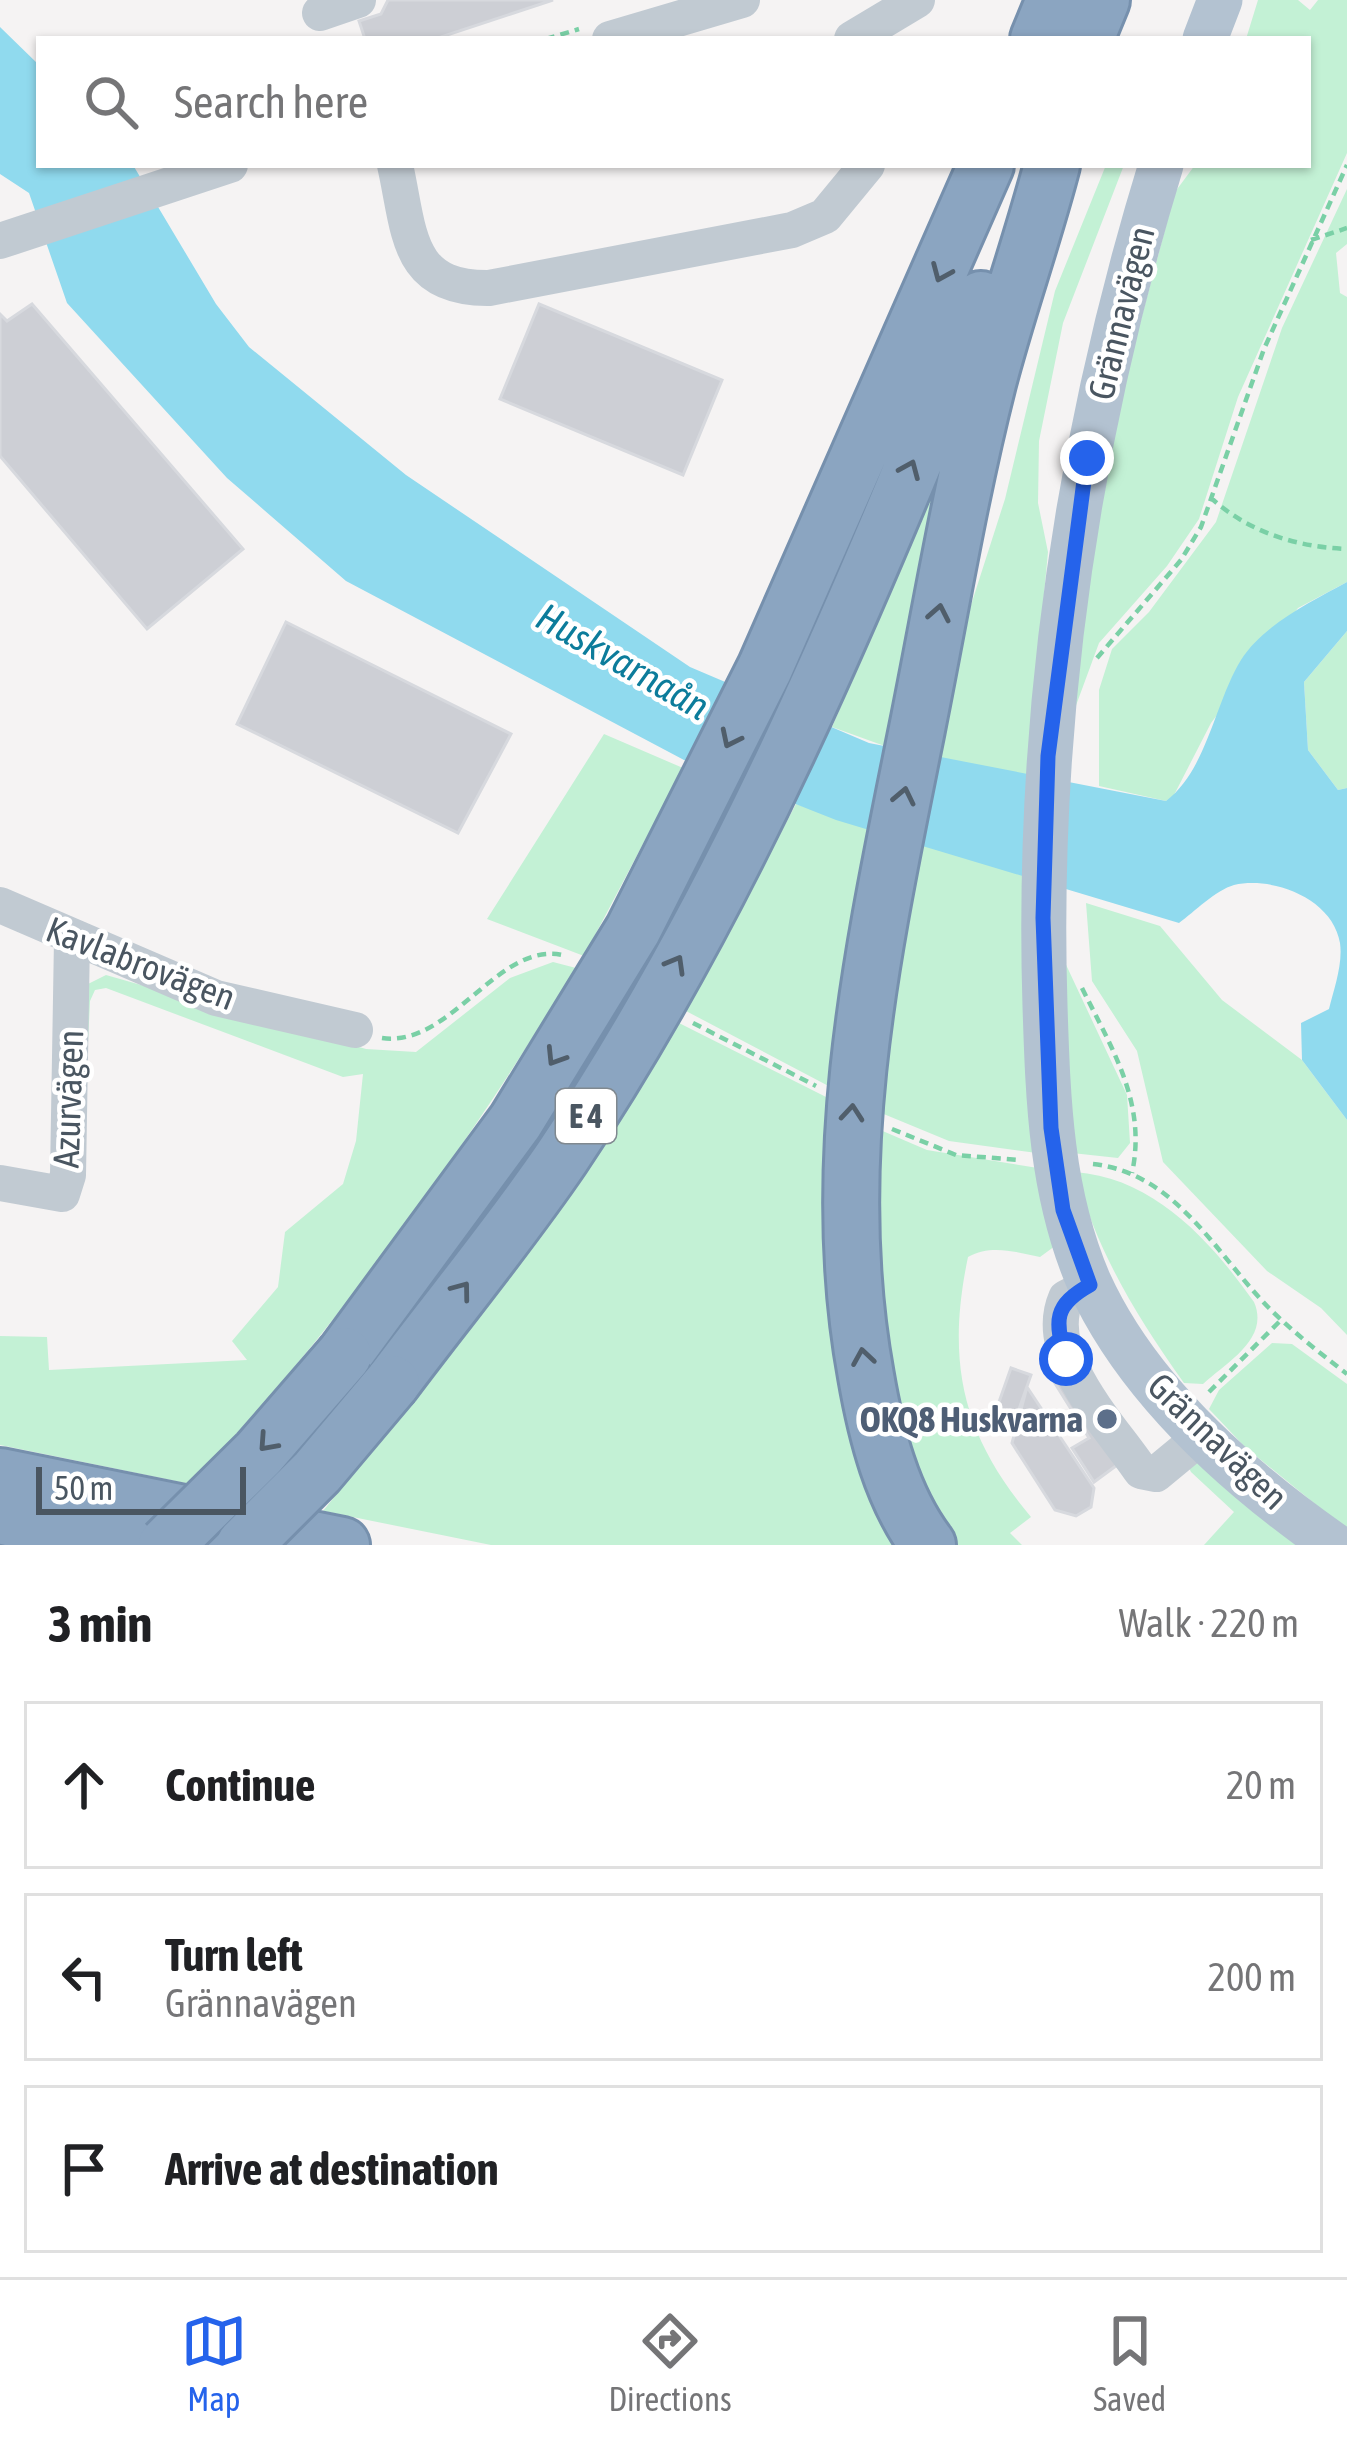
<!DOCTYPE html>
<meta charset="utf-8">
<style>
body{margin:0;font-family:"Asap Condensed",sans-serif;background:#f6f6f6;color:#202124}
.scale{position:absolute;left:36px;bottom:30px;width:210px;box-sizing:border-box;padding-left:12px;border:6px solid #4a5661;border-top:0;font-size:33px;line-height:42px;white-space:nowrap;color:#4a5661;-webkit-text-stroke:9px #fff;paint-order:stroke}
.stop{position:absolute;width:36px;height:36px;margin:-27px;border:9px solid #2563eb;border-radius:50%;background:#fff}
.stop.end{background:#2563eb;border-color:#fff;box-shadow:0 3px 12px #0008}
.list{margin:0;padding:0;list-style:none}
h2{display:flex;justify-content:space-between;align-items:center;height:156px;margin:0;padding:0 48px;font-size:51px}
h2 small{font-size:39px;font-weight:400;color:#757577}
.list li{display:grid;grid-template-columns:78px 1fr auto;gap:36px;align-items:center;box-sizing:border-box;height:168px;margin:0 24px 24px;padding:0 24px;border:3px solid #e0e0e0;border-radius:0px}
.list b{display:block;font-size:45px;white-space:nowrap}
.list p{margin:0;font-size:39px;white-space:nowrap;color:#757577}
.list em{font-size:39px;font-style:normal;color:#757577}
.icon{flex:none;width:66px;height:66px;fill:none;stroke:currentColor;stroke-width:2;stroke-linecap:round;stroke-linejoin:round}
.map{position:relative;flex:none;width:1347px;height:1545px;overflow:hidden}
.search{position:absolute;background:#fff;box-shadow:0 3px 9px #0004;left:36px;right:36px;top:36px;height:132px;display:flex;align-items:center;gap:30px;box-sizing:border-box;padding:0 42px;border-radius:0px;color:#757577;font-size:45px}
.sheet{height:732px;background:#fff}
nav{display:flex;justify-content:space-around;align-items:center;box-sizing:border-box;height:168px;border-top:3px solid #e0e0e0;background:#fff;font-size:33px;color:#757577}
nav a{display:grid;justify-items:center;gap:6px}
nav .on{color:#2563eb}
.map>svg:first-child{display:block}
.green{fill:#c3f1d5}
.water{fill:#90daee}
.building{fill:#cdcfd5;stroke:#d7d9de;stroke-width:3}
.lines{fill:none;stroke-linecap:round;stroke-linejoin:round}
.highway-casing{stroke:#7690ad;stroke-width:60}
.path{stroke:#7ad0a6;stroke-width:4.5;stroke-dasharray:9 6;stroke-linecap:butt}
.minor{stroke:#c1cad2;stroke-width:36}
.major{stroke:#b3c2d1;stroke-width:45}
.highway{stroke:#8ba5c1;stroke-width:54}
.highway-bridge-casing{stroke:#7690ad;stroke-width:60;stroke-linecap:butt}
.highway-bridge{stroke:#8ba5c1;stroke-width:54}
.oneway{stroke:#505e6b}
.route{stroke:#2563eb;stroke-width:15}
.service-dot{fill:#5c6f8a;stroke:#fff;stroke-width:4.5}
.labels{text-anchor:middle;stroke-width:9;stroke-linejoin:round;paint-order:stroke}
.shield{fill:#fff;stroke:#808990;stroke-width:3}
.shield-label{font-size:33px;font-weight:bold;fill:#4a5661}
.street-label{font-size:36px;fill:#4a5661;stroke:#fff}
.service-label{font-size:36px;font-weight:bold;fill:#4e5e75;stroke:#fff;text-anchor:end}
.water-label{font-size:39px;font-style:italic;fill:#0c7c9b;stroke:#fff}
</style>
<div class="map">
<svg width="1347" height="1545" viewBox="0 0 1347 1545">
<rect width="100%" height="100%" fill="#f5f3f3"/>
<path class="green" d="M 1258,0 L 1298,0 L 1310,10 L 1318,0 L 1347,0 L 1347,153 L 1238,397 L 1199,519 L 1167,566 L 1099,643 L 1071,719 L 1103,462 L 1175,192 L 1195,165 L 1308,165 L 1308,39 L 1246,39 Z
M 1106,165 L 1124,165 L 1063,323 L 1039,441 L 1038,503 L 1048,552 L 1027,775 L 933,758 L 954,658 L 1005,499 L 1055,291 Z
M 1347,189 L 1347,244 L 1336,253 L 1340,293 L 1347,297 L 1347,582 L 1298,608 L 1211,723 L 1174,795 L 1166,801 L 1099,786 L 1099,690 L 1112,649 L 1149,612 L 1216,522 L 1282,328 Z
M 959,431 L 893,749 L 832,727 Z
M 1347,631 L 1347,788 L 1338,790 L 1308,750 L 1304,682 Z
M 604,734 L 683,768 L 584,956 L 487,919 Z
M 796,804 L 877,831 L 838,1091 L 686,1011 Z
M 915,841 L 1025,876 L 1037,1153 L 949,1141 L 874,1110 Z
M 1086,903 L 1160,926 L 1222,1000 L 1302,1060 L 1347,1120 L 1347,1335 L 1321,1308 L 1267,1271 L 1163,1162 L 1137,1051 L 1092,981 Z
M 1061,954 L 1127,1095 L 1130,1143 L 1118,1158 L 1072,1153 Z
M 553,962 L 576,968 C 464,1151 338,1329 190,1484 L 0,1445 L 0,1336 L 47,1337 L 49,1370 L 247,1360 L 232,1341 L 278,1287 L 285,1232 L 343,1184 L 356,1141 L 363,1074 L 343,1077 L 106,988 L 95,990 L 90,1001 L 82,1168 L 86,985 L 106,975 L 366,1049 L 416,1052 L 510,978 Z
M 679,1023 L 838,1103 L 907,1545 L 491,1545 L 323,1511 L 500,1291 Z
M 871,1126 L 927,1150 L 1038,1168 L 1055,1246 L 1040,1257 C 1016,1252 991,1244 968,1257 C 946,1362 962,1435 1031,1517 L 1010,1533 L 1022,1545 L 954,1545 C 877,1418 876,1270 871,1126 Z
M 1075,1172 C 1154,1178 1210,1240 1254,1302 C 1270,1339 1227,1362 1203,1384 L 1184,1383 C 1135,1314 1098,1253 1075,1172 Z
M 1272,1343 L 1292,1344 L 1347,1384 L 1347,1530 L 1245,1447 L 1209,1409 L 1219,1390 Z
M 1197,1459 L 1296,1545 L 1204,1545 L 1234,1512 L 1191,1472 L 1188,1466 Z"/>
<path class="water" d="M 0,27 L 39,65 L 39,165 L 133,165 L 216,304 L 249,347 L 406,475 L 690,667 L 869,743 L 1166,801 C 1207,770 1215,702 1241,660 C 1263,625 1312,601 1347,582 L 1347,631 L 1304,682 L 1308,750 L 1338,790 L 1347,788 L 1347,1120 L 1302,1060 L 1301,1023 L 1329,1009 C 1334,989 1343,964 1340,943 C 1333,899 1274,876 1234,885 C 1216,890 1194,912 1179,923 L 836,820 L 684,760 L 346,581 L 227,478 L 67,303 L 29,193 L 0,174 Z"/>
<path class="building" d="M 388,0 L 553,0 L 435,39 L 365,39 L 359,21 L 381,14 Z
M 32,304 L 243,549 L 147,629 L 0,456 L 0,314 L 7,321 Z
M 539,304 L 722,380 L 683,475 L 500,399 Z
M 286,622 L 511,734 L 458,833 L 237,724 Z
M 1069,1360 L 1135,1452 L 1094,1482 L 1072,1448 L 1089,1438 L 1048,1372 Z
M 1011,1368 L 1031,1375 L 1013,1426 L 993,1419 Z
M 1027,1387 L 1094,1488 L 1091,1507 L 1076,1516 L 1055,1510 L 1012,1443 Z"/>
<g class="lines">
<defs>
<path id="highway" d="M 1038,39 L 1054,0
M 1086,39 L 1102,0
M 344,1355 L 516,1121 L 633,930 L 765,668 L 986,165
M 392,1383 C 448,1308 509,1235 562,1157 C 739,893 862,592 981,299
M 0,1476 L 342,1545
M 0,1516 L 120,1545
M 928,1545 C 892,1498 876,1434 866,1376 C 826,1157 874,944 917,729 C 940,614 959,497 988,383 C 1007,310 1033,238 1052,165"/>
</defs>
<use href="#highway" class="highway-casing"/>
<path class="path" d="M 546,39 L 579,29
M 1311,240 L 1347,228
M 1210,497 C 1248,532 1296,547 1347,549
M 1097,658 L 1181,560 L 1201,527 L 1264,349 L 1347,165
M 1082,988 C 1112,1049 1147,1103 1132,1173
M 693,1023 L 816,1086
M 382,1038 C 452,1048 500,937 566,956
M 892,1129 L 956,1155 L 1019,1160
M 1093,1164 C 1176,1173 1216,1254 1269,1308 C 1293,1332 1320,1353 1347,1374
M 1209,1392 L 1281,1320"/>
<path class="minor" d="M 320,13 L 358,0
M 610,39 L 742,0
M 852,39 L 917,0
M 395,165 C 410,231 405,289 489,288 L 792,230 L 825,216 L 867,165
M 0,241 L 230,165
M 0,905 L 216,998 L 355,1030
M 0,1183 L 62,1194 L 68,1175 L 72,939
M 1091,1285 L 1066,1298 C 1041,1356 1110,1425 1141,1471 L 1156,1474 L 1202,1436"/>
<path class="major" d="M 1205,39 L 1220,0
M 1161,165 C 1077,438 1036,720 1045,1006 C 1048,1101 1051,1194 1089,1282 C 1138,1390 1238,1478 1334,1545"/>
<use href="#highway" class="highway"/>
<defs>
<path id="highway-bridge" d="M 166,1545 L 259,1453 L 344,1355
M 244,1545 L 317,1472 L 392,1383"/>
</defs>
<use href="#highway-bridge" class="highway-bridge-casing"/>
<use href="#highway-bridge" class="highway-bridge"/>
</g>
<defs><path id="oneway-chevron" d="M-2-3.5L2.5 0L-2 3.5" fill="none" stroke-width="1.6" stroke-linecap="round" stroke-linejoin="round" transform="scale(3)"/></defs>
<g class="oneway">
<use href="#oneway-chevron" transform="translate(941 273) rotate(113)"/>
<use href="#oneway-chevron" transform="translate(910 469) rotate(-67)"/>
<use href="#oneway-chevron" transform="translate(939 613) rotate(-79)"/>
<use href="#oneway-chevron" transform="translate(730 739) rotate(116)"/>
<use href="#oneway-chevron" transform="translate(904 796) rotate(-78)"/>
<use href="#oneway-chevron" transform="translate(676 964) rotate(-60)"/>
<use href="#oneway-chevron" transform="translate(555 1057) rotate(122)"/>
<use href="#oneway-chevron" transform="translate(852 1113) rotate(-85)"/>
<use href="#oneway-chevron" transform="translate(462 1290) rotate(-53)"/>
<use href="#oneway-chevron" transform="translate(863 1357) rotate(-99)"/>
<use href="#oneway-chevron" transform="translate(267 1443) rotate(132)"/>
</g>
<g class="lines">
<path class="route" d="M 1066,1359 C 1054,1320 1054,1305 1090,1285 L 1063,1210 L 1051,1128 L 1043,918 L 1048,756 L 1087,458"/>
</g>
<circle class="service-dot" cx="1107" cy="1419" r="12"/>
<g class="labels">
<rect class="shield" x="556" y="1089" width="60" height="54" rx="9"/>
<g class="shield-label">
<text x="586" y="1128">E 4</text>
</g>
<g class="street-label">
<text transform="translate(1121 313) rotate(-76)" y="13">Grännavägen</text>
<text transform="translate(141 963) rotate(21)" y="13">Kavlabrovägen</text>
<text transform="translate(68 1099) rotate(-88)" y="13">Azurvägen</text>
<text transform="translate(1218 1441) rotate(44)" y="13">Grännavägen</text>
</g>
<g class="service-label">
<text x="1083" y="1432">OKQ8 Huskvarna</text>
</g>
<g class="water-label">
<text transform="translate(623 661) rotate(30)" y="14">Huskvarnaån</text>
</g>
</g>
</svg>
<div class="scale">50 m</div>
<div class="stop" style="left:1066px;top:1359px"></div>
<div class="stop end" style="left:1087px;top:458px"></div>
<div class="search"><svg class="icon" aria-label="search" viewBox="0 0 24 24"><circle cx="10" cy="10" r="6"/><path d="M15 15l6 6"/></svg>Search here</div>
</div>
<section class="sheet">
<h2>3 min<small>Walk · 220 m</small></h2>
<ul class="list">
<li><svg class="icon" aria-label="ahead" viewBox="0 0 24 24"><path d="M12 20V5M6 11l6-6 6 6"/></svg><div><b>Continue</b></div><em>20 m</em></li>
<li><svg class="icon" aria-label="left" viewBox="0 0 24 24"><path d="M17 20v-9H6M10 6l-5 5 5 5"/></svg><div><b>Turn left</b><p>Grännavägen</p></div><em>200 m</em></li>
<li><svg class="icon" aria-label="arrive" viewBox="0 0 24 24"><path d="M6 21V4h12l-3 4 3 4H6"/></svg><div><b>Arrive at destination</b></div></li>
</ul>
</section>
<nav>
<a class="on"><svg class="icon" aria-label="map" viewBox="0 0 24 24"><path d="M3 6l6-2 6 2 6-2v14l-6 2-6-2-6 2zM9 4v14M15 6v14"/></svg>Map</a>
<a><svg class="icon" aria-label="directions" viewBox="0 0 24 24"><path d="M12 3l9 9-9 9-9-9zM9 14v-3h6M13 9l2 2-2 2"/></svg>Directions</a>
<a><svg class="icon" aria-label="saved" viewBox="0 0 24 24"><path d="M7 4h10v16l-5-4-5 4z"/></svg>Saved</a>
</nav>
